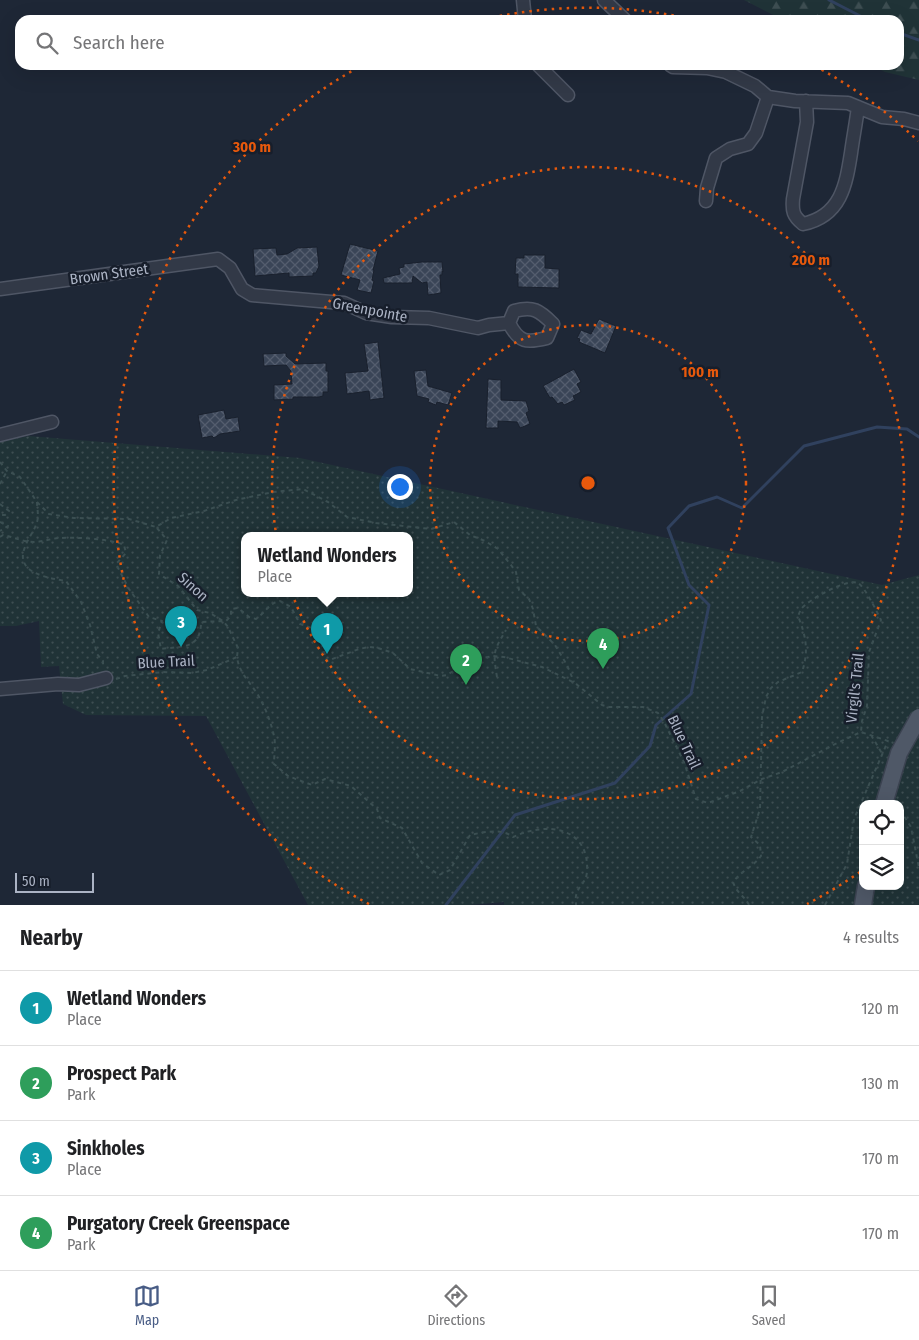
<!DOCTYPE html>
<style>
body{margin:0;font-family:"Fira Sans Condensed",sans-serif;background:#f2f2f2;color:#202124}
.controls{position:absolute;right:15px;bottom:15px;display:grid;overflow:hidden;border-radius:10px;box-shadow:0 5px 20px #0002}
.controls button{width:45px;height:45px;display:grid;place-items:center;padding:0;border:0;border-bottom:1px solid #e0e0e0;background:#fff;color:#202124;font:25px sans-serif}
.scale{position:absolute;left:15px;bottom:12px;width:79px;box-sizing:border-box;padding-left:5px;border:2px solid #abb3c4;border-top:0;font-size:14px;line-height:18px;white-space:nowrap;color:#abb3c4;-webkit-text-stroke:4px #171e2b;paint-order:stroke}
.you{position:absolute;left:399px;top:486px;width:18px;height:18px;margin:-12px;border:4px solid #fff;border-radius:50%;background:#1a73e8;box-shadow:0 0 0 8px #1a73e833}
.badge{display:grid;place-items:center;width:32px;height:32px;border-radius:50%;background:#485c85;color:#fff;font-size:16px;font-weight:700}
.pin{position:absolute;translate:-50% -41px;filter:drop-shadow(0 1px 2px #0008)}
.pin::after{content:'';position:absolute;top:26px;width:18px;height:15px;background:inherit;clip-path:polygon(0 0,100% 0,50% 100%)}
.popup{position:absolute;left:241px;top:532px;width:172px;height:65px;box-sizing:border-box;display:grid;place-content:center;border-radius:10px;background:#fff;filter:drop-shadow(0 1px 4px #0005);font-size:16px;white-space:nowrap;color:#757577}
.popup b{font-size:19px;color:#202124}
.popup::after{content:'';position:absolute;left:50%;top:100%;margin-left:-10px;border:10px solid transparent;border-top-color:#fff}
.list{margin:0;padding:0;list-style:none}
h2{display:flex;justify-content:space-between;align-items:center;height:65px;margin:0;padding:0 20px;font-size:21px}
h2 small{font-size:16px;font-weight:400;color:#757577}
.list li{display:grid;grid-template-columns:32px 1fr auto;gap:15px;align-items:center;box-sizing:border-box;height:75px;padding:0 20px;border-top:1px solid #e0e0e0}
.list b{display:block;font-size:19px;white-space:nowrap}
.list p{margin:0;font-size:16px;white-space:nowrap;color:#757577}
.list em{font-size:16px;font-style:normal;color:#757577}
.icon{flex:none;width:28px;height:28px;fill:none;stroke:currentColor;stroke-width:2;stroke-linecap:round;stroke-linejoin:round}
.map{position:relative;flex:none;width:919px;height:905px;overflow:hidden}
.search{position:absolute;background:#fff;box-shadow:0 5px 20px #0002;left:15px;right:15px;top:15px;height:55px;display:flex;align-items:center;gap:12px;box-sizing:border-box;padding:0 18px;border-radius:15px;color:#757577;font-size:19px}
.sheet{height:365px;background:#fff}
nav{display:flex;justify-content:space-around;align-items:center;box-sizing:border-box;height:70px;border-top:1px solid #e0e0e0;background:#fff;font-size:14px;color:#757577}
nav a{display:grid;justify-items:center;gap:2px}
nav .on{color:#485c85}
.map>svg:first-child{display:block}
.forest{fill:url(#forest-firs)}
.park{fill:url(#park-dots);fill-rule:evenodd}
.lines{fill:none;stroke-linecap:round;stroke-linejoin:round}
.stream{stroke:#30415e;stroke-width:3}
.building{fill:url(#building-cross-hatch);stroke:#19202d}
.minor-casing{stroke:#4f5665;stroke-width:15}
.major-casing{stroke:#3b4250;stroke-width:19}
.path{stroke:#3b4f52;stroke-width:2;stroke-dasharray:4 4;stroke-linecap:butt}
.minor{stroke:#323947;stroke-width:12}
.major{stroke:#4f5867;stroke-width:16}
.major-bridge-casing{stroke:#3b4250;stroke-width:19;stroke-linecap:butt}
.major-bridge{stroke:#4f5867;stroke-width:16}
.ring{fill:none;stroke:#e8590c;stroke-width:2.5;stroke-dasharray:2.5 5}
.labels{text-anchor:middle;stroke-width:5;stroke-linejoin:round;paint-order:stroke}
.street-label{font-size:15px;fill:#abb3c4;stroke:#171e2b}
.centre{fill:#e8590c;stroke:#171e2b;stroke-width:2.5}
.ring-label{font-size:15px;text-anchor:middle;font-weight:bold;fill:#e8590c;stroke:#171e2b;stroke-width:5;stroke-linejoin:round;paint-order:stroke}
</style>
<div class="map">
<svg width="919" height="905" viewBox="0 0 919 905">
<defs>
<pattern id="forest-firs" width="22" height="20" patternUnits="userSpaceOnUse" patternTransform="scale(1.25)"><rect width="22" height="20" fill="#203337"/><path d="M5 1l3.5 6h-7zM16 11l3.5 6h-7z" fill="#3e4e52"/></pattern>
<pattern id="park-dots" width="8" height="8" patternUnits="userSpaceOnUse" patternTransform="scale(1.25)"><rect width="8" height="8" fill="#203337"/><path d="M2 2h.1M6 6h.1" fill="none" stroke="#3e4e52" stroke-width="1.8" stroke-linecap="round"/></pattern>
<pattern id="building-cross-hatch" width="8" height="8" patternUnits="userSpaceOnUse" patternTransform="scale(1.25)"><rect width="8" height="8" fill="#3a4557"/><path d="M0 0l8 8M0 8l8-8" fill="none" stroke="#545d6e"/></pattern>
</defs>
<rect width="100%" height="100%" fill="#1e2736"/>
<path class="forest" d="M 744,0 L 919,0 L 919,80 L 885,72 L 871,65 L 899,65 L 899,20 L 783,20 Z"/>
<path class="park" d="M 29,436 L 300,458 L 882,585 L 919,575 L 919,905 L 504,905 L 504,902 L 470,905 L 308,905 L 206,716 L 86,715 L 63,704 L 59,666 L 41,667 L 39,621 L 16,626 L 0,626 L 0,442 ZM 245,535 L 410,535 L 410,593 L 245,593 ZM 863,804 L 900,804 L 900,886 L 863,886 Z"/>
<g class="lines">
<path class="stream" d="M 829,0 L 868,20
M 899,33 L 919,40
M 446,905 L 515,815 L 615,783 L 650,746 L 656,725 L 691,694 L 709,605 L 689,585 L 668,528 L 689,506 L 717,497 L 742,508 L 804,446 L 877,427 L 907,429 L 919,437"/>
</g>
<path class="building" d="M 350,244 L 378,251 L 373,270 L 374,270 L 372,280 L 374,281 L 371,293 L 357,290 L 360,280 L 341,275 Z
M 317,247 L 319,266 L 316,273 L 313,273 L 313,276 L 289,277 L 289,273 L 255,276 L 253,249 L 276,248 L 277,255 L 287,254 L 297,248 Z
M 524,255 L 545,255 L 545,268 L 559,269 L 559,288 L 518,287 L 518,274 L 515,274 L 516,258 L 524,258 Z
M 422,262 L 442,262 L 443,272 L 442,271 L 442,275 L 440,275 L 441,293 L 428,295 L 427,282 L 422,283 L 413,276 L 412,283 L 384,283 L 383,278 L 400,274 L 399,268 L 404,267 L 404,264 Z
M 599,319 L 616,326 L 605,353 L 579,342 L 580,339 L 577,338 L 581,330 L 591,334 Z
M 378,342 L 384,398 L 370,400 L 369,391 L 347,394 L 345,373 L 368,371 L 364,344 Z
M 286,353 L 286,356 L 295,364 L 326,363 L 326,371 L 328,371 L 328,392 L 323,392 L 323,396 L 319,397 L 293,397 L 293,399 L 274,400 L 274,385 L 292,384 L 291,371 L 286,365 L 264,366 L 263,354 Z
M 574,369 L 581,382 L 577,384 L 581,392 L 573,396 L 575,400 L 564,405 L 562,402 L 558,404 L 552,397 L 550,398 L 543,386 Z
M 426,370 L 428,386 L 452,393 L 448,405 L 437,402 L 436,405 L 428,402 L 429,399 L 417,396 L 414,371 Z
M 488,379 L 501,380 L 501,400 L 526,401 L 529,411 L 526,413 L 530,424 L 520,428 L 517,422 L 498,421 L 498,428 L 486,428 Z
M 224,410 L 226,419 L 238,417 L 240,431 L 220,434 L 214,438 L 212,436 L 202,438 L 198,415 Z"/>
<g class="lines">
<defs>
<path id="minor" d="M 523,0 L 525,20
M 604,0 L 625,20
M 538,65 L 568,95
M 670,65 L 673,67 L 707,68 L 726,72 L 755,86 L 768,97 L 795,101 L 848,103 L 882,117 L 904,119 L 919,123
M 806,101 L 807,122 L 793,199 C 792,211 793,216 803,224 C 841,216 846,185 851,153 C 853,138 856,123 858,107
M 706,201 L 707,188 L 716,158 L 730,149 L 748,144 L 756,133 L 768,97
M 0,289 L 218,259 L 230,268 L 242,289 L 252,295 L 331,302 L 344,303 L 366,313 L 392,317 L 429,318 L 478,328 L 489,325 L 509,323 C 519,343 527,343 547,338 L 553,324 C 539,310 533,306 514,311 L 509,323
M 0,435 L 52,422
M 0,689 L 58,684 L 79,685 L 106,678"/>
<path id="major" d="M 863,905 L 866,886"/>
</defs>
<use href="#minor" class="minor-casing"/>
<use href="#major" class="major-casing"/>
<path class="path" d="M 0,462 L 7,471 L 20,477 L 37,502 L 49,514 L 74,518 L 129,519 L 156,527 L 171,518 L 204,511 L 236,500 L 273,492 L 303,489 L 328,502 L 347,517 L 376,523 L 431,529 L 454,522 L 470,535 L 485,541 L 498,549 L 511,565 L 516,572 L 519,590 L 529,599 L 533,609 L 536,626 L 555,645 L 567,665 L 574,682
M 0,484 L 7,471
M 37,502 C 37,508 39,516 37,522 C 35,530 28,538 25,547 C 14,573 48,578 66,581 L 81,602 L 90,625 L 97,654 L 103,661 L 103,667
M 0,504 L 9,511 L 5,515 L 0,515
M 0,522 L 8,526 L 0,531
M 157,528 L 167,540 L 160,555 L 159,574 L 178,586 L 197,610 L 210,613 L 223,621 L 228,627 L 238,648 L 237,657
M 0,537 L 3,535 C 14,537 23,542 34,542 C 43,542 52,538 61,538 C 75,537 112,539 124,545 L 126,553 L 116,564 L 129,589 L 149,617 L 162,621 L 158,633 L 161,649 C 181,646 201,650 201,622 L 226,621 L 231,616 L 231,609 L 238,608 L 249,617 L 256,619 C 265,613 270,602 280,601 L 291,607 L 300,624 L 315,629 L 320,639 L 327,661 L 359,649 L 369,647 L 378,648 L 393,653 L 410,669 L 441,676 L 447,675 L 469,661 L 493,656 L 504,657 L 542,667 L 575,683 L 602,705 L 609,707 L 643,707 L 658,713 L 664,722 L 684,762 L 696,799 L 708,803 L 740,791 L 762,779 L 782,772 L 837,743 L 861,732 L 891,742
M 497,677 C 493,652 493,652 506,630
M 116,679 L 125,676 L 163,672 L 192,673 L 207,670 L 237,657 C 239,673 250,682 258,695 C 265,707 271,722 274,736 C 276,744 274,755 274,764 L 288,776 L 312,785 L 325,779 L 351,786 L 377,809 L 380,818 L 402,828 L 422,863 L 439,875 L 450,870 L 470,835 C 484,832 502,828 513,837 C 547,821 590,827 587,872 C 586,883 579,885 577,893 C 575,896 576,902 576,905
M 871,735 L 883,755
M 900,810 L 911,827 L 919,868
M 749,905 C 744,895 737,894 733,882 C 741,871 753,867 761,856 L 760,845 L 751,837 L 760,809 L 762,717 L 766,697 L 771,688 L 778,682 L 802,672 C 809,651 806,636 798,616 C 799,614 800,611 801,609 C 808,600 847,578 858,583 C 865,587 877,612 881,620 L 869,652 L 867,706 L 862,721 L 861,732
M 825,905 L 847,864 L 854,819 L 888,741"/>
<use href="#minor" class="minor"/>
<use href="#major" class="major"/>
<defs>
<path id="major-bridge" d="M 884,804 L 899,753 L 919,717"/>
</defs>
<use href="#major-bridge" class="major-bridge-casing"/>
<use href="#major-bridge" class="major-bridge"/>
</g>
<g class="ring">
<circle cx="588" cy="483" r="158"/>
<circle cx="588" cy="483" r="316"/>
<path d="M860 872A475 475 0 0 1 807 904M369 904A475 475 0 0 1 361 66M485 19A475 475 0 0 1 691 19M815 66A475 475 0 0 1 918 141"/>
</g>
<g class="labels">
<g class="street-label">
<text transform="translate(109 274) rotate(-8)" y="5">Brown Street</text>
<text transform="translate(370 310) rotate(11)" y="5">Greenpointe</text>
<text transform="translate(193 587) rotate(42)" y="5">Sinon</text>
<text transform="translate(166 662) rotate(-3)" y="5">Blue Trail</text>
<text transform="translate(855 688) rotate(-84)" y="5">Virgil's Trail</text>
<text transform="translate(684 742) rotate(65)" y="5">Blue Trail</text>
</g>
</g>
<circle cx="588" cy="483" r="8" class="centre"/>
<g class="ring-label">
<text x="252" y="152">300 m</text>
<text x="811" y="265">200 m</text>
<text x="700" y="377">100 m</text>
</g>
</svg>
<div class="controls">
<button><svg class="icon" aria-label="locate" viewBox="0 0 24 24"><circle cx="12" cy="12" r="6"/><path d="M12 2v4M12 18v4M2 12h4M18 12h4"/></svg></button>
<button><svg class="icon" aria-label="layers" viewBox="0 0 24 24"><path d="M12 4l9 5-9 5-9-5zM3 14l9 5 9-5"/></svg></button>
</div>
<div class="scale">50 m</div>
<div class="you"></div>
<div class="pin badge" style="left:327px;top:654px;background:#0f9aa8">1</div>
<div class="popup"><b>Wetland Wonders</b>Place</div>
<div class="pin badge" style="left:466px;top:685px;background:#2e9e5b">2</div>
<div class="pin badge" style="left:181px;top:647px;background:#0f9aa8">3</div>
<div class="pin badge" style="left:603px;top:669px;background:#2e9e5b">4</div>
<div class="search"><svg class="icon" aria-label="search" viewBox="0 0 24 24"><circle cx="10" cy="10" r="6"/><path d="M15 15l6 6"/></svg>Search here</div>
</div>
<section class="sheet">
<h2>Nearby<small>4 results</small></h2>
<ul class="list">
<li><span class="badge" style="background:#0f9aa8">1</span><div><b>Wetland Wonders</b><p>Place</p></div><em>120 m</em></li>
<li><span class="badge" style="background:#2e9e5b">2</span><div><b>Prospect Park</b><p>Park</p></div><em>130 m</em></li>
<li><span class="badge" style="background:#0f9aa8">3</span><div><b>Sinkholes</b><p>Place</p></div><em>170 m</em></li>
<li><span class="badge" style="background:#2e9e5b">4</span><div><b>Purgatory Creek Greenspace</b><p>Park</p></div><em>170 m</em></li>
</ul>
</section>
<nav>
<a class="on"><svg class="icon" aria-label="map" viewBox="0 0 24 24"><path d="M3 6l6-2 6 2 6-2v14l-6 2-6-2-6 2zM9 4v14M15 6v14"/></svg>Map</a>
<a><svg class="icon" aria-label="directions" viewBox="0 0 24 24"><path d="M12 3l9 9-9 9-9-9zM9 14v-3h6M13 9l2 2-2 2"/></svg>Directions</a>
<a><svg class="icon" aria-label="saved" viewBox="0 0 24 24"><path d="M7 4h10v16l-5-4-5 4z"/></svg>Saved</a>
</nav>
